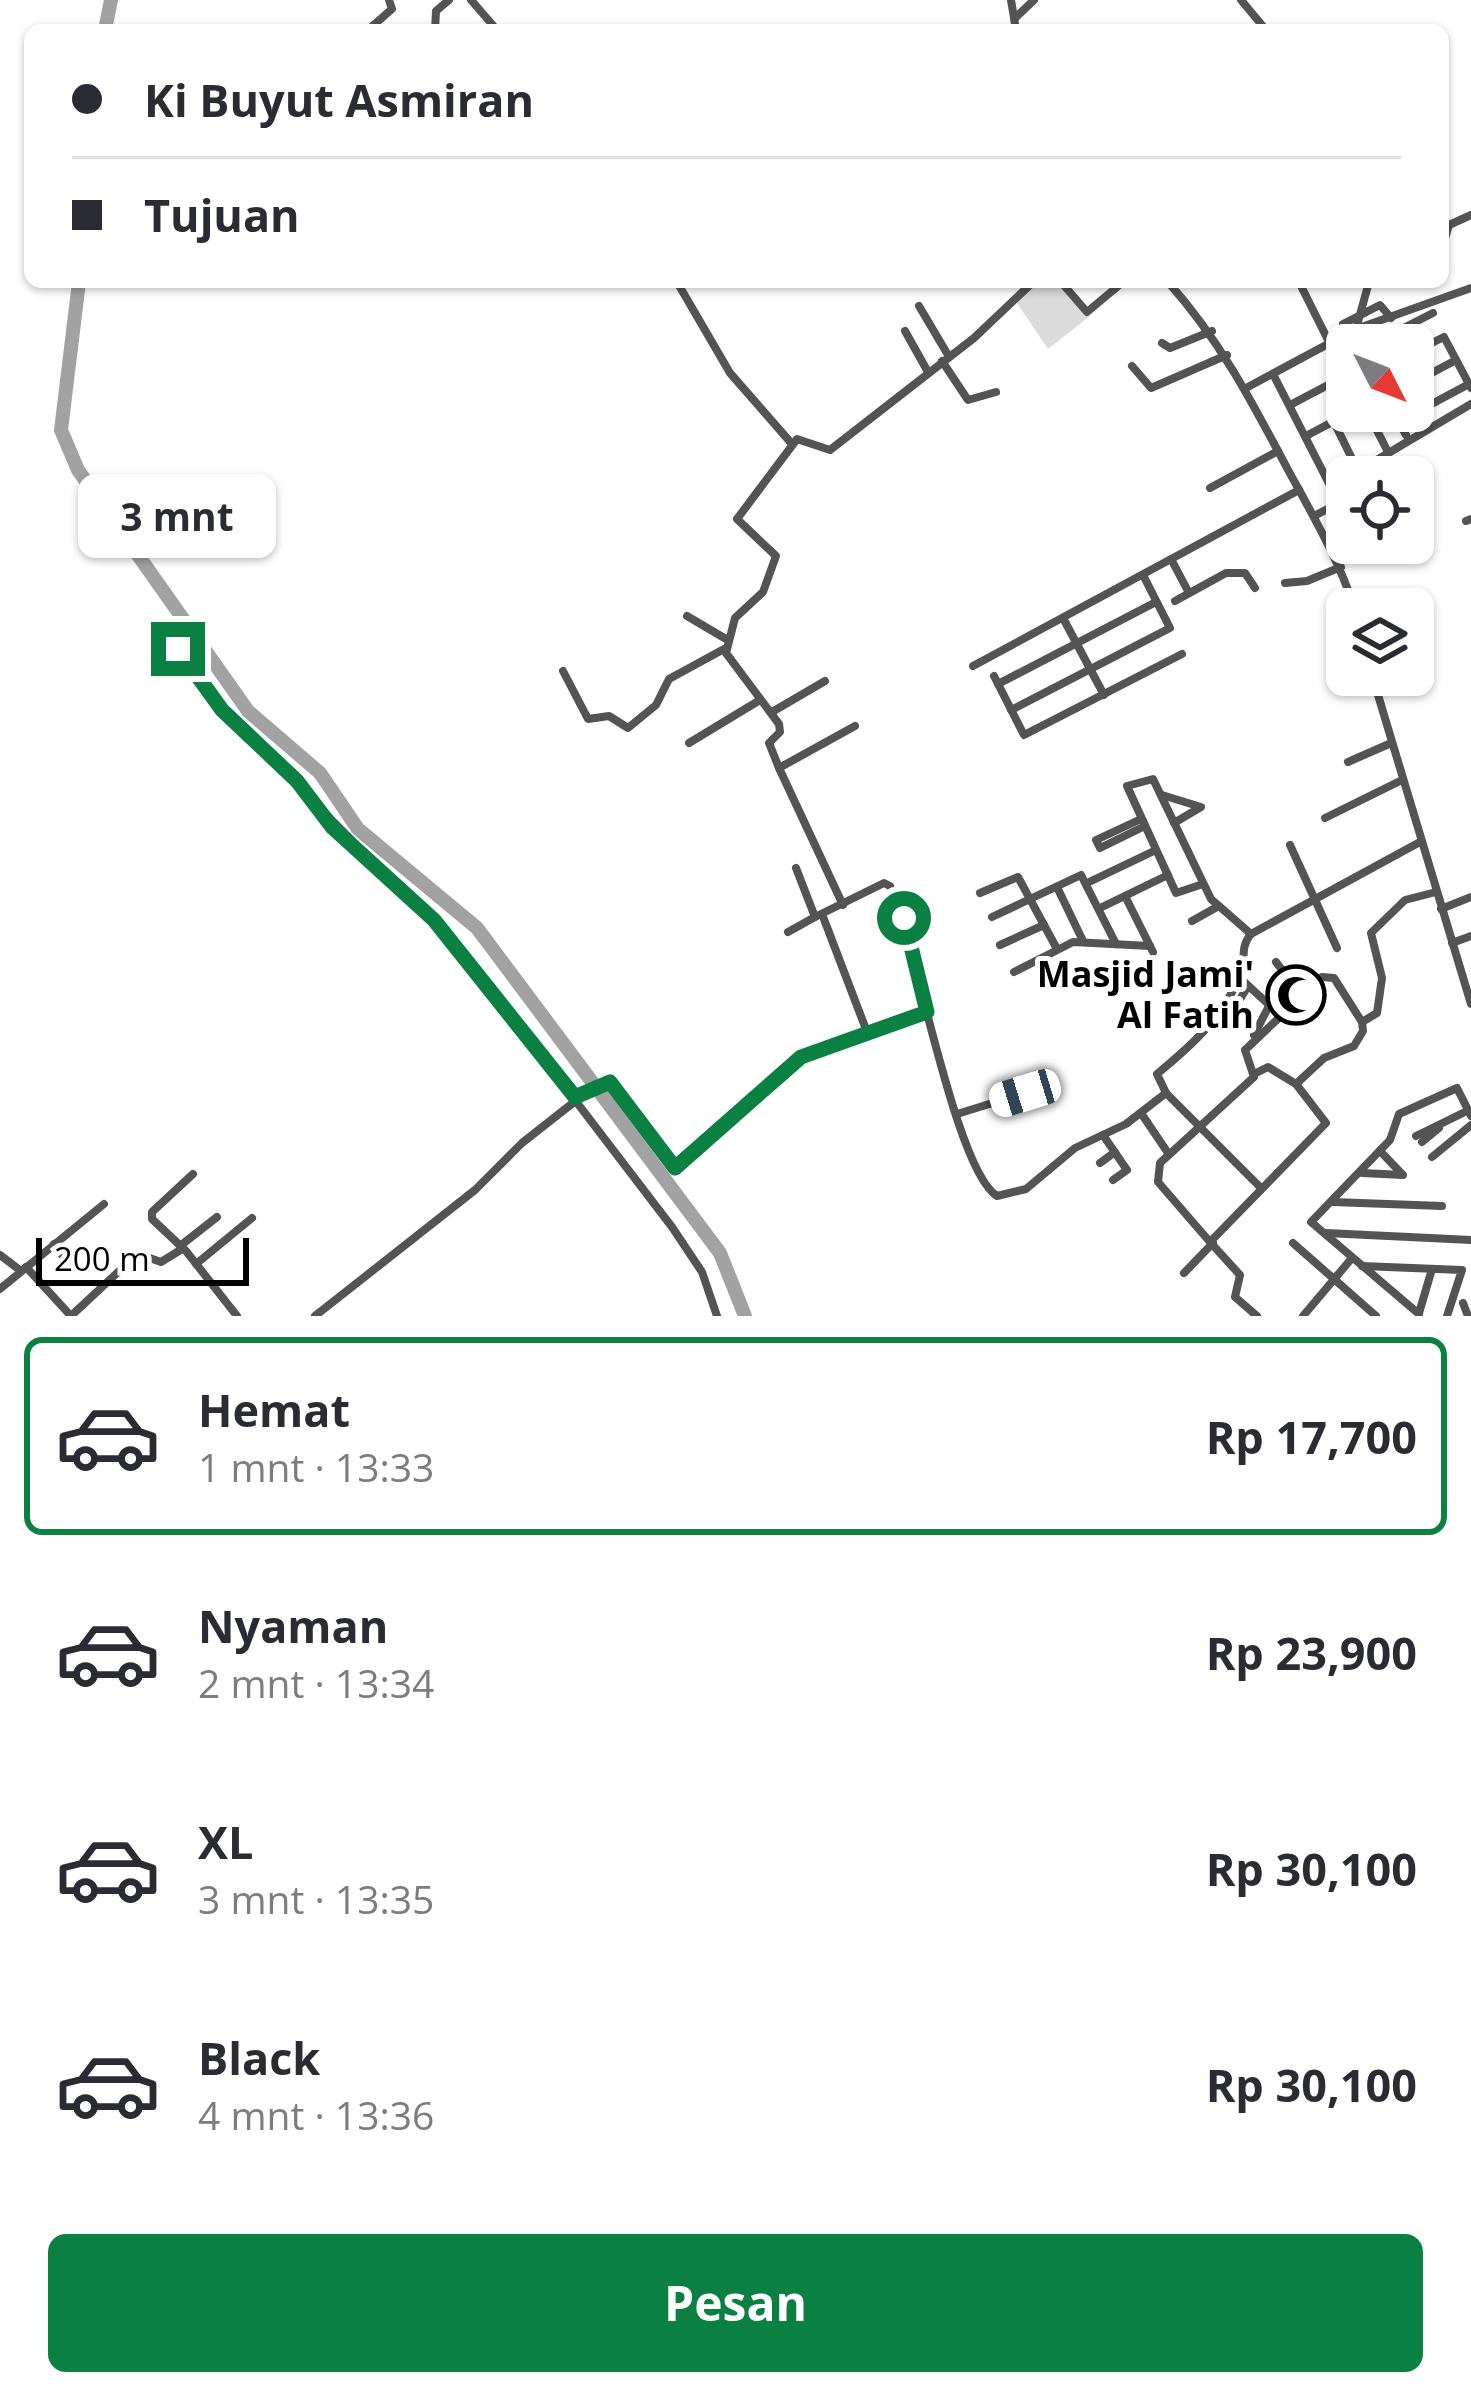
<!DOCTYPE html>
<html lang="id">
<head>
<meta charset="utf-8">
<style>
  :root { --surface:#fff; --page:#f7f7f7; --text:#2b2b33; --muted:#7c7c81; --line:#e1e1e2; --accent:#0b8043 }
  body { margin:0; font-family:"Open Sans",sans-serif; background:var(--page); color:var(--text); height:100vh; display:flex; flex-direction:column; font-size:45px; white-space:nowrap }
  * { box-sizing:border-box; margin:0 }
  p { font-size:39px; color:var(--muted) }
  .icon { flex:none; width:66px; height:66px; fill:none; stroke:currentColor; stroke-width:2; stroke-linecap:round; stroke-linejoin:round }
  .map { position:relative; height:1316px; overflow:hidden }
  .drawer { display:flex; flex-direction:column; background:var(--surface); flex:1 }
  .drawer>* { flex:none }
  .hud { position:absolute; left:24px; top:24px; width:1425px; height:264px; border-radius:18px; box-shadow:0 3px 9px #0004; display:grid; align-content:center; height:264px; padding:0 48px; background:var(--surface) }
  .needle { width:78px; rotate:132deg }
  .tools { position:absolute; left:1326px; top:324px; display:grid; gap:24px }
  .tools a { display:grid; place-items:center; width:108px; height:108px; border-radius:18px; background:var(--surface); box-shadow:0 3px 9px #0004; font-size:60px }
  .scale { position:absolute; left:36px; bottom:30px; width:213px; box-sizing:border-box; padding-left:12px; border:6px solid #000; border-top:0; font-size:33px; line-height:42px; white-space:nowrap; color:#000; -webkit-text-stroke:9px #fff; paint-order:stroke }
  .end { position:absolute; width:54px; height:54px; margin:-27px; border:15px solid #0b8043; background:#fff; box-shadow:0 0 0 6px #fff }
  .from { border-radius:50% }
  .bubble { position:absolute; height:84px; border-radius:18px; background:var(--surface); box-shadow:0 3px 9px #0004; font-size:39px; font-weight:700; line-height:84px; text-align:center }
  .car { position:absolute; width:36px; height:72px; margin:-36px -18px; border-radius:15px; box-shadow:0 0 9px 3px #0007; background:linear-gradient(#fff 24%,#345 0 40%,#fff 0 76%,#345 0 86%,#fff 0) }
  .hud b { display:flex; align-items:center; gap:42px; height:114px; font-size:45px }
  .hud b+b { border-top:3px solid var(--line) }
  .hud i { width:30px; height:30px; background:var(--text) }
  ul { padding:21px 0 0; list-style:none }
  li { display:flex; align-items:center; gap:36px; height:198px; margin:0 24px 18px; padding:0 24px; border:6px solid transparent; border-radius:18px }
  li div { flex:1 }
  li b { display:block; font-size:45px }
  li em { font-style:normal; font-weight:700 }
  li.selected { border-color:var(--accent) }
  li>.icon { width:108px; height:108px; stroke-width:1.5 }
  .cta { display:flex; gap:24px; margin-top:auto; padding:24px 48px }
  .cta a { flex:1; height:138px; border-radius:18px; background:var(--accent); color:#fff; font-size:48px; font-weight:700; line-height:138px; text-align:center }
  .map>svg:first-child { display:block }
</style>
</head>
<body>
<div class="map">
<svg width="1471" height="1316" viewBox="0 0 1471 1316">
  <rect width="100%" height="100%" fill="#fff"/>
  <path fill="#dbdbdb" d="M1038 282H1064L1090 316 1048 349 1015 300Z"/>
  <g fill="none" stroke-linecap="round" stroke-linejoin="round">
    <g stroke="#a2a2a2" stroke-width="14">
      <path d="M105 30 111 0"/>
      <path d="M79 282 61 430 78 470 248 711 320 773 358 829 477 928 720 1253 745 1316"/>
    </g>
    <g stroke="#545454" stroke-width="8">
      <path d="M471 0 497 30"/>
      <path d="M1011 0 1016 30"/>
      <path d="M1241 0 1266 30"/>
      <path d="M1015 18 1034 0"/>
      <path d="M368 30 392 9 389 0"/>
      <path d="M435 30 436 11 449 0"/>
      <path d="M1443 245 1449 225 1471 215"/>
      <path d="M677 282 730 373 792 444"/>
      <path d="M1061 282 1087 312 1123 282"/>
      <path d="M1168 282C1219 339 1251 400 1287 468 1312 514 1338 558 1355 609"/>
      <path d="M1299 282 1330 344"/>
      <path d="M919 306 948 355"/>
      <path d="M1343 324 1380 305 1391 318"/>
      <path d="M905 331 928 372"/>
      <path d="M1162 343 1170 348 1212 331"/>
      <path d="M1362 345 1356 329 1369 282"/>
      <path d="M1370 345 1433 313"/>
      <path d="M1413 352 1444 337 1471 388"/>
      <path d="M942 361 968 400 996 392"/>
      <path d="M1132 366 1151 388 1227 355"/>
      <path d="M1274 376 1340 505"/>
      <path d="M1413 383 1456 360"/>
      <path d="M1246 388 1356 329 1471 288"/>
      <path d="M1290 405 1347 375"/>
      <path d="M1367 411 1388 452"/>
      <path d="M1392 411 1406 435"/>
      <path d="M1334 422 1358 471"/>
      <path d="M1398 422 1469 384"/>
      <path d="M1306 436 1353 411"/>
      <path d="M1367 465 1373 477"/>
      <path d="M1348 477 1471 404"/>
      <path d="M1210 488 1278 451"/>
      <path d="M1314 516 1347 499"/>
      <path d="M1466 521 1471 519"/>
      <path d="M1171 559 1189 593"/>
      <path d="M1285 583 1307 581 1341 567"/>
      <path d="M1175 601 1226 573H1245L1255 588"/>
      <path d="M687 616 726 639"/>
      <path d="M1063 618 1104 695"/>
      <path d="M172 636 222 709 461 951 672 1227 702 1272 717 1316"/>
      <path d="M973 666 1299 490"/>
      <path d="M563 671 588 719 609 716 628 728 656 705 669 679 724 649"/>
      <path d="M1372 675 1471 1004"/>
      <path d="M994 676 1024 735 1182 654"/>
      <path d="M998 684 1156 602"/>
      <path d="M1011 710 1170 628 1143 575"/>
      <path d="M772 712 825 681"/>
      <path d="M855 726 779 768 769 743 780 732 779 724 726 653 735 618 763 592 776 556 737 519 797 439 830 450 974 338 1033 282"/>
      <path d="M689 743 760 700"/>
      <path d="M1348 762 1389 744"/>
      <path d="M779 768 843 905"/>
      <path d="M1162 795 1201 807 1174 823"/>
      <path d="M1325 818 1400 781"/>
      <path d="M1141 819 1096 840 1100 848 1145 826"/>
      <path d="M1290 845 1337 948"/>
      <path d="M796 868 815 917 884 883 890 886C916 944 955 1170 997 1196L1026 1189 1075 1148 1126 1124 1166 1093 1157 1074C1192 1045 1218 1022 1239 979 1248 963 1238 949 1251 934L1420 842"/>
      <path d="M1087 883 1156 850"/>
      <path d="M1203 884 1176 893 1127 786 1153 779 1211 899 1251 934"/>
      <path d="M1057 887 1083 941"/>
      <path d="M980 893 1018 877 1057 949"/>
      <path d="M1125 896 1153 952"/>
      <path d="M1100 908 1168 875"/>
      <path d="M1441 909 1471 897"/>
      <path d="M822 914 867 1032"/>
      <path d="M992 917 1081 875 1116 944"/>
      <path d="M1192 921 1217 907"/>
      <path d="M788 932 815 917"/>
      <path d="M1452 943 1471 936"/>
      <path d="M1000 945 1044 925"/>
      <path d="M1276 962 1302 996"/>
      <path d="M1014 972 1073 942 1150 946"/>
      <path d="M1240 978 1280 1015"/>
      <path d="M1225 1024 1248 986"/>
      <path d="M1254 1035 1270 1004"/>
      <path d="M1254 1074 1268 1067 1296 1084 1326 1123 1210 1242 1240 1275 1235 1297 1257 1316"/>
      <path d="M1296 1084 1324 1058 1354 1046 1363 1031 1362 1022"/>
      <path d="M1166 1093 1261 1188"/>
      <path d="M1141 1113 1168 1153"/>
      <path d="M957 1114 1025 1093"/>
      <path d="M1103 1135 1127 1170 1113 1180"/>
      <path d="M1416 1136 1467 1111"/>
      <path d="M1422 1142 1439 1128"/>
      <path d="M1380 1151 1402 1174"/>
      <path d="M1432 1157 1471 1125"/>
      <path d="M1100 1163 1115 1152"/>
      <path d="M1362 1173 1403 1175"/>
      <path d="M193 1174 152 1212V1219L186 1251 237 1316"/>
      <path d="M1333 1202 1442 1206"/>
      <path d="M1326 1233 1471 1240"/>
      <path d="M1210 1242 1158 1182 1160 1163 1254 1077 1245 1050 1322 977 1334 978 1362 1022 1377 1013 1382 978 1371 933 1405 900 1436 892"/>
      <path d="M1293 1243 1376 1316"/>
      <path d="M54 1244 69 1265"/>
      <path d="M180 1246 217 1217"/>
      <path d="M0 1255 21 1271"/>
      <path d="M196 1264 252 1218"/>
      <path d="M1362 1266 1462 1270 1447 1316"/>
      <path d="M26 1267 71 1316 132 1259 141 1255 161 1262 182 1249"/>
      <path d="M1184 1273 1213 1243"/>
      <path d="M0 1289 104 1204"/>
      <path d="M1463 1303 1468 1316"/>
      <path d="M1419 1313 1432 1269"/>
      <path d="M1419 1314 1311 1222 1390 1140 1399 1114 1457 1088 1471 1116"/>
      <path d="M315 1316 475 1190 522 1143 597 1084H613L677 1168 790 1064 927 1012"/>
      <path d="M1303 1316 1352 1258"/>
    </g>
  </g>
  <g fill="none" stroke-linecap="round" stroke-linejoin="round">
    <path stroke="#0b8043" stroke-width="15" d="M178 649 222 710 297 781 332 827 434 920 575 1097 610 1082 675 1168 801 1057 927 1012 904 918"/>
  </g>
  <defs>
    <symbol id="mosque-ring" viewBox="-11 -11 22 22"><circle r="9.5" fill="#fff" stroke="#000" stroke-width="1.5"/><path d="M3.5-4.9A6 6 0 1 0 3.5 4.9A5 5 0 1 1 3.5-4.9Z" fill="#000"/></symbol>
  </defs>
  <g fill-rule="evenodd">
    <use href="#mosque-ring" x="1263" y="962" width="66" height="66"/>
  </g>
  <g text-anchor="middle" stroke-width="10" stroke-linejoin="round" paint-order="stroke">
    <g font-size="36" font-weight="bold" fill="#000" stroke="#fff" text-anchor="end">
      <text x="1254" y="987">Masjid Jami'<tspan x="1254" dy="41">Al Fatih</tspan></text>
    </g>
  </g>
</svg>
<div class="tools">
<a><svg class="needle" viewBox="-14 -14 28 28"><path d="M0-13l5 13h-10z" fill="#e53935"/><path d="M0 13l5-13h-10z" fill="#7c7c81"/></svg></a>
<a><svg class="icon" aria-label="locate" viewBox="0 0 24 24"><circle cx="12" cy="12" r="6"/><path d="M12 2v4M12 18v4M2 12h4M18 12h4"/></svg></a>
<a><svg class="icon" aria-label="layers" viewBox="0 0 24 24"><path d="M12 4l9 5-9 5-9-5zM3 14l9 5 9-5"/></svg></a>
</div>
<div class="scale">200 m</div>
<i class="end from" style="left:904px;top:918px"></i>
<i class="end" style="left:178px;top:649px"></i>
<div class="bubble" style="left:78px;top:474px;width:198px">3 mnt</div>
<i class="car" style="left:1025px;top:1093px;rotate:253deg"></i>
<div class="hud">
<b><i class="from"></i>Ki Buyut Asmiran</b>
<b><i></i>Tujuan</b>
</div>
</div>
<section class="drawer">
<ul>
<li class="selected"><svg class="icon" aria-label="car" viewBox="0 0 24 24"><path d="M5 17H2v-5l4-1 3-4h7l3 4 3 1v5h-3M9 17h6M6 11h13"/><circle cx="7" cy="17" r="2"/><circle cx="17" cy="17" r="2"/></svg><div><b>Hemat</b><p>1 mnt · 13:33</p></div><em>Rp 17,700</em></li>
<li><svg class="icon" aria-label="car" viewBox="0 0 24 24"><path d="M5 17H2v-5l4-1 3-4h7l3 4 3 1v5h-3M9 17h6M6 11h13"/><circle cx="7" cy="17" r="2"/><circle cx="17" cy="17" r="2"/></svg><div><b>Nyaman</b><p>2 mnt · 13:34</p></div><em>Rp 23,900</em></li>
<li><svg class="icon" aria-label="car" viewBox="0 0 24 24"><path d="M5 17H2v-5l4-1 3-4h7l3 4 3 1v5h-3M9 17h6M6 11h13"/><circle cx="7" cy="17" r="2"/><circle cx="17" cy="17" r="2"/></svg><div><b>XL</b><p>3 mnt · 13:35</p></div><em>Rp 30,100</em></li>
<li><svg class="icon" aria-label="car" viewBox="0 0 24 24"><path d="M5 17H2v-5l4-1 3-4h7l3 4 3 1v5h-3M9 17h6M6 11h13"/><circle cx="7" cy="17" r="2"/><circle cx="17" cy="17" r="2"/></svg><div><b>Black</b><p>4 mnt · 13:36</p></div><em>Rp 30,100</em></li>
</ul>
<div class="cta"><a>Pesan</a></div>
</section>
</body>
</html>
